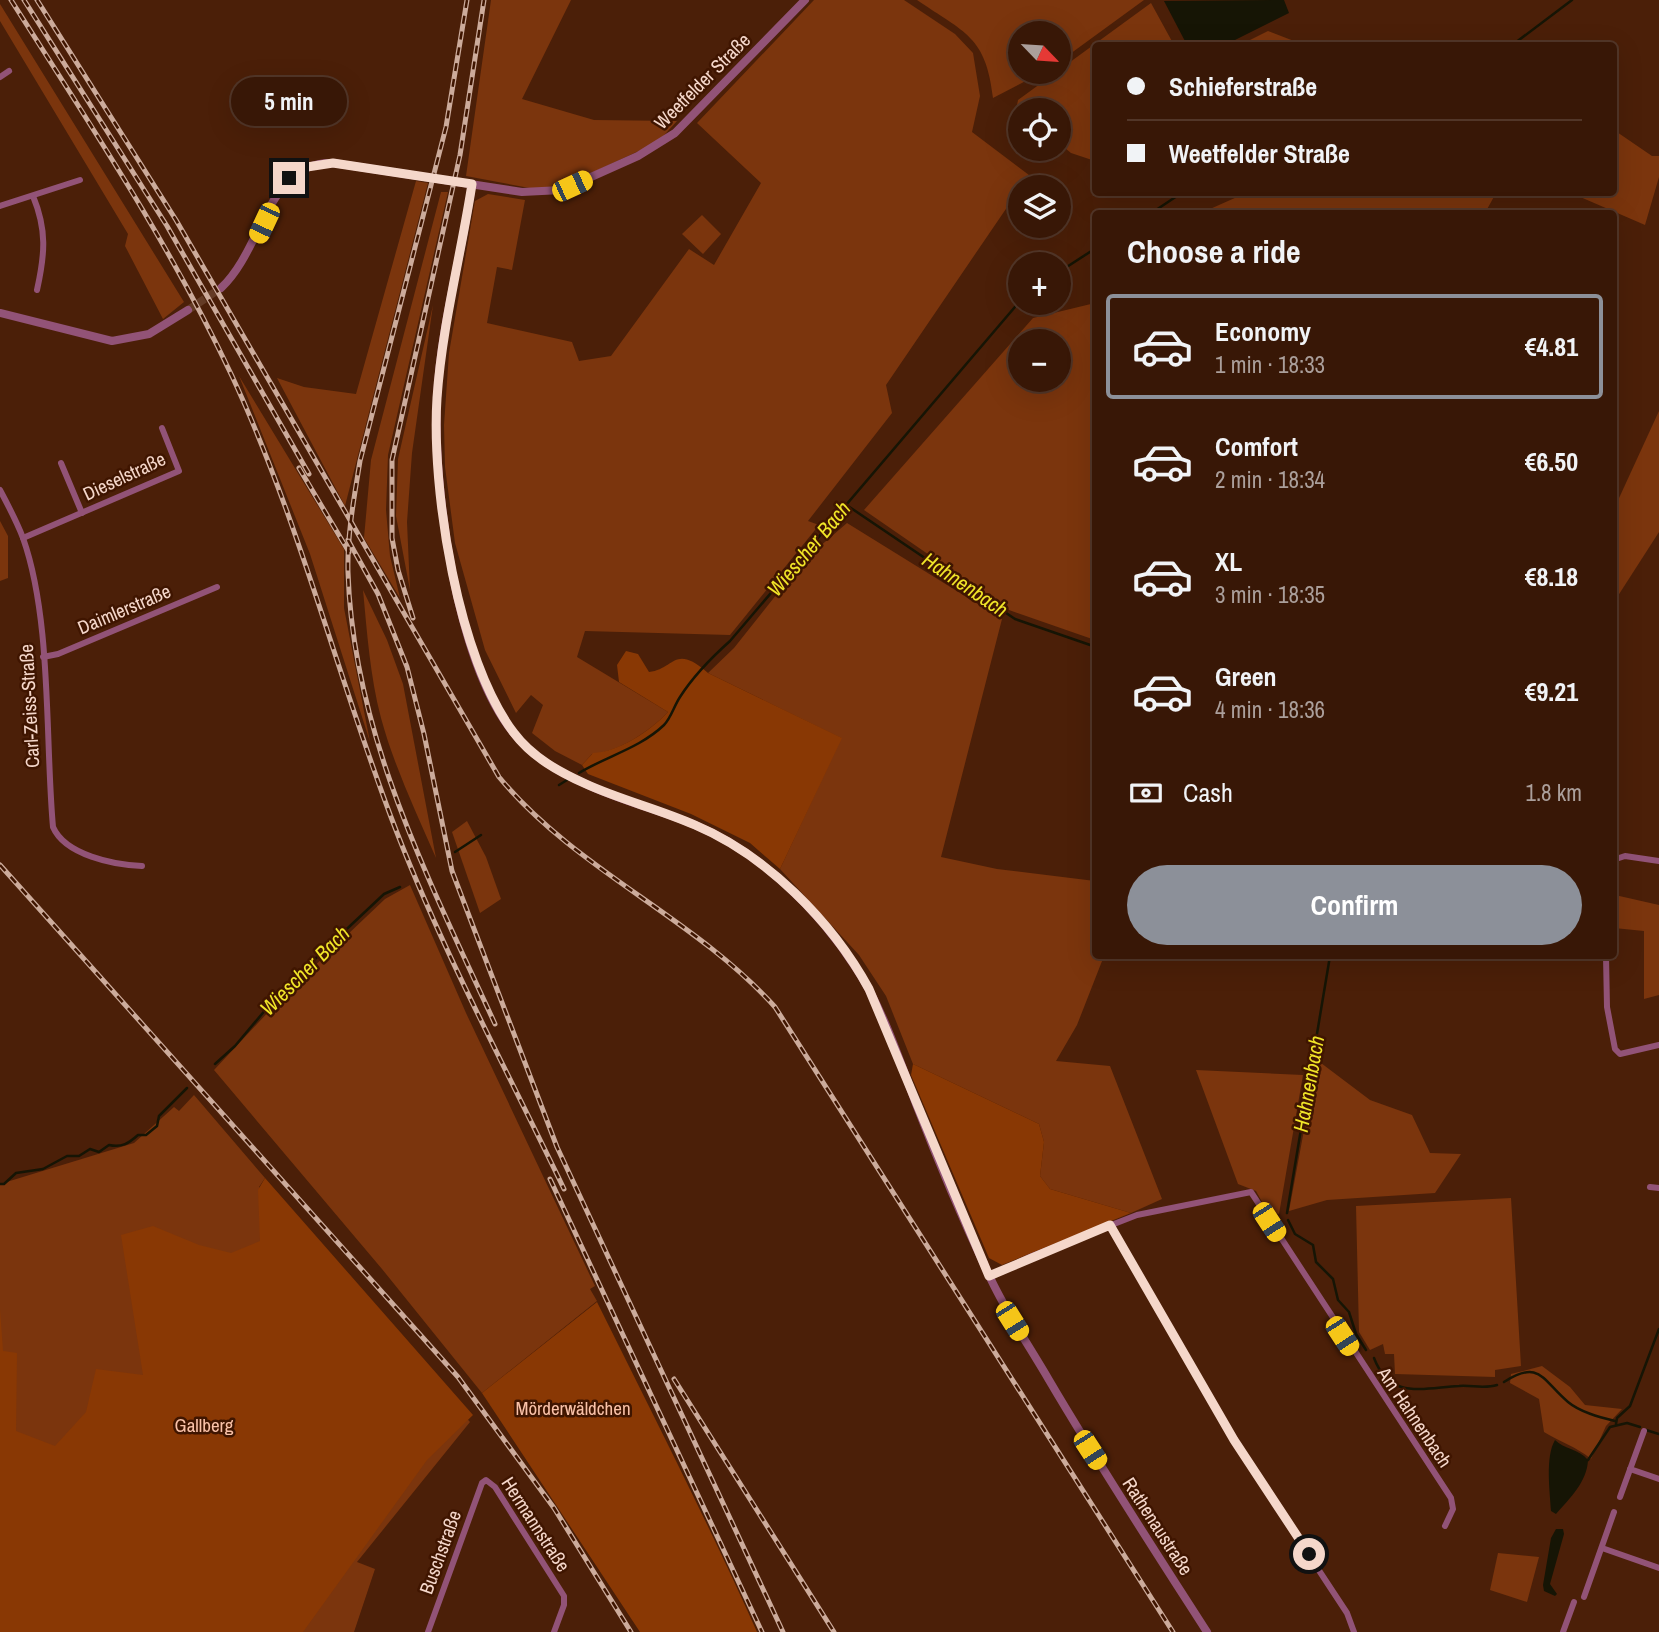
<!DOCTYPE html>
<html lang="en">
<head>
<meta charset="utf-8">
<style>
  :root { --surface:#381706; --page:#432414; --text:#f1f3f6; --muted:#ab9f9b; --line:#523628; --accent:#8c9099 }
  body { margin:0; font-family:"Archivo Narrow",sans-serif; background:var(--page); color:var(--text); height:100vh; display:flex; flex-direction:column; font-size:26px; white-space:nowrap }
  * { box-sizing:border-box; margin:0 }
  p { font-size:23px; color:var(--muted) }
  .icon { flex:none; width:38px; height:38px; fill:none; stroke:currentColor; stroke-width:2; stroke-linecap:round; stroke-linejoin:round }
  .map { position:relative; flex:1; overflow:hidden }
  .sheet { position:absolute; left:1092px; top:210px; width:525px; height:749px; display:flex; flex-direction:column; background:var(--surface); border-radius:7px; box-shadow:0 7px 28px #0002,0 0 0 2px var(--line) }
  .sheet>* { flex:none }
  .top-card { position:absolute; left:1092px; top:42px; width:525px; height:154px; border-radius:7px; box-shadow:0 7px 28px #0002,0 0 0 2px var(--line); display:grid; align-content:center; height:154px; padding:0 35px; background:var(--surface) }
  .needle { width:46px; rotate:115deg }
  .buttons { position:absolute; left:1008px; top:21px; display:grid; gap:14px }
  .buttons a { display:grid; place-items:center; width:63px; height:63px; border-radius:50%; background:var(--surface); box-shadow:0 7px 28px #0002,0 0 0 2px var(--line); font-size:35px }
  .end { position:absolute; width:32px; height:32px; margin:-16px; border:9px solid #f5d7ca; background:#111; box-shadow:0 0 0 4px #111 }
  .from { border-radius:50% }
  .bubble { position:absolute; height:49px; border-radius:24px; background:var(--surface); box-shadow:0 7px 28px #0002,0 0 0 2px var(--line); font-size:23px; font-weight:700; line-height:49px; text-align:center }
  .car { position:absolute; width:21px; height:42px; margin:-21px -10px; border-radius:9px; box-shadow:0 0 5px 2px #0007; background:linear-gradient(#f5c518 24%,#345 0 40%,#f5c518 0 76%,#345 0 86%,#f5c518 0) }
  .top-card b { display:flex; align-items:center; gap:24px; height:66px; font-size:26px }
  .top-card b+b { border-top:2px solid var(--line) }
  .top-card i { width:18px; height:18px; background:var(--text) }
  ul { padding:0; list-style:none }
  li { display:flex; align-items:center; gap:21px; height:105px; margin:0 14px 10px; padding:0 21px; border:4px solid transparent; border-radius:7px }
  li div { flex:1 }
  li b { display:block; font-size:26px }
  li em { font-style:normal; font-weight:700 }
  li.on { border-color:var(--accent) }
  li>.icon { width:63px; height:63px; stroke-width:1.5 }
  h2 { padding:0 35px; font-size:32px; line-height:84px }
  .pay { display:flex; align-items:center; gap:18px; height:77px; padding:0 35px; font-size:26px }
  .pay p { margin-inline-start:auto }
  .action { display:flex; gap:14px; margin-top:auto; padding:14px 35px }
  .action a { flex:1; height:80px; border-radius:42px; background:var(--accent); color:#fff; font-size:28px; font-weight:700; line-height:80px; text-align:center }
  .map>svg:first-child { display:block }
</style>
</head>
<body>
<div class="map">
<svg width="1659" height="1632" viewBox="0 0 1659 1632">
  <rect width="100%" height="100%" fill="#4b1f08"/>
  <g fill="#7b350d" fill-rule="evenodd">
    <path d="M491 0H571L522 99 594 120 677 121 658 142 572 182 540 190 466 176Z"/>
    <path d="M814 0H904L955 34 973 53 980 96 972 132 1029 175 886 385 892 413 808 521 819 525 730 635 585 631 577 657 668 712C650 731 619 752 592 754L582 765 555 751 532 733 543 705 531 695 516 713 485 650 455 543 445 467 444 425 449 353 475 201 488 194 525 200 512 270 497 267 487 323 572 342 579 361 611 356 689 249 714 265 761 183 697 123Z"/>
    <path d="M917 0H1144L1059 62V33H1020V72H1043L993 98C986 36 965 33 917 0Z"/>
    <path d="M1151 3 1174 45 1096 46 1095 161 1071 153 1059 143V110H1020V113L1016 110 1018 100Z"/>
    <path d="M0 4 184 302 163 319 125 246 128 234 0 21Z"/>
    <path d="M1268 31 1294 41 1296 45H1240Z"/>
    <path d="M1614 130 1652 156H1659V177L1645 225 1571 193 1614 192Z"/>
    <path d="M416 181 428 183 345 506 277 378 304 387 356 394Z"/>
    <path d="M441 192H448L388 455 386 510 390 556 400 598 364 538 371 460Z"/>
    <path d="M1246 193V192L1496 193 1485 213H1201Z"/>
    <path d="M702 215 721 234 703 254 682 234Z"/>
    <path d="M1095 303H1096L1095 640 1009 610 864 510 1033 318ZM1020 341H1059V380H1020Z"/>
    <path d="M433 305 412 453 407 522 410 590 396 516 398 459Z"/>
    <path d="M239 376 344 549V608L370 742 310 554Z"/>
    <path d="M1659 411V532L1614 602V509Z"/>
    <path d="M0 521 8 536V578L0 581Z"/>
    <path d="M847 523 1002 619 941 857 997 869 1095 881 1096 956H1104L1077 1025 1056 1061 1110 1066 1162 1199 1131 1213 1050 1189 1040 1176 1044 1142 1039 1124 913 1064 886 996 859 955 780 869 841 738 708 673 734 648 804 560Z"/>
    <path d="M363 590 387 640 403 684 436 858C416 812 394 766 381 718 370 676 367 632 363 590Z"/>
    <path d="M467 821 486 857 501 899 480 913 452 832Z"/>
    <path d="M410 885 466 1013 595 1286 590 1289 597 1301 482 1393 382 1269 214 1070 287 992 385 899Z"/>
    <path d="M1615 895 1659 905V995L1644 999V931L1614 928Z"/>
    <path d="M1317 1060 1370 1100 1412 1115 1430 1153 1461 1154 1435 1193 1327 1200 1289 1211Z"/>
    <path d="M1196 1070 1303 1075 1279 1214 1267 1211 1256 1191 1238 1184Z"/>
    <path d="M194 1095 265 1178 259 1187 470 1422 357 1562 375 1569 354 1632H0V1184L134 1143 174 1107 179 1111Z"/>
    <path d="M1511 1198 1521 1366 1495 1370V1377L1395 1374 1394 1354H1385L1383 1344 1370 1350 1359 1332 1356 1206Z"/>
    <path d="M1542 1366 1570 1387 1585 1405 1622 1409 1606 1426 1591 1459C1577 1447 1560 1442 1544 1432L1539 1399 1510 1383 1511 1374Z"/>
    <path d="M1498 1553 1539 1557 1527 1602 1490 1590Z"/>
  </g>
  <g fill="#893804">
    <path d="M626 651 638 654 649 672C675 669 674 643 708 673L842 738 780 869 750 843 691 814 588 774 582 765 593 753C619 752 650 731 668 712L619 682 617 665Z"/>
    <path d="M913 1064 1039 1124 1044 1142 1040 1176 1050 1189 1131 1213 1002 1265 989 1258 911 1075Z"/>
    <path d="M265 1178 473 1415 427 1460 303 1632H0V1309L3 1351 17 1353 16 1431 55 1446 86 1412 96 1369 143 1375 121 1235 153 1226 199 1245 231 1253 260 1241 258 1190Z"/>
    <path d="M597 1302C651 1411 707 1520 757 1632H640L482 1393Z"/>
  </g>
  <g fill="#161505">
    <path d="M1284 0 1289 13 1225 45H1187L1164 1Z"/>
    <path d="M1555 1440C1564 1449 1579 1449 1588 1460 1587 1482 1570 1498 1556 1514L1551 1511C1550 1491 1545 1457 1555 1440Z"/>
    <path d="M1556 1529H1563L1564 1534 1550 1584 1557 1594 1555 1596 1544 1591 1543 1585 1551 1538Z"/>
  </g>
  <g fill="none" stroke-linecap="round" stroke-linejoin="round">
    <g stroke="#161505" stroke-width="2.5">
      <path d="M1511 46 1572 0"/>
      <path d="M1150 214 1183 192"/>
      <path d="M1059 272 1096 248"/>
      <path d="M845 504 1015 619 1096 647"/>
      <path d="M579 773C607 756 640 748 664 725 671 718 674 706 680 697 694 675 711 658 730 641L1020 301"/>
      <path d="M559 785 567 780"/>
      <path d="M455 852 481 835"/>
      <path d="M215 1064 235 1046 283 989 384 894 400 887"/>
      <path d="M0 1184H4L16 1173 43 1169 67 1156H79L90 1149 99 1152 109 1145C122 1148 129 1143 138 1135H146L157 1126 159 1116 187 1088"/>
      <path d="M1287 1213 1330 956"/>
      <path d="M1288 1220 1295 1234 1313 1245 1316 1262 1333 1279 1338 1300 1349 1312 1356 1334 1366 1350"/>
      <path d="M1374 1358C1390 1400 1422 1388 1459 1386 1472 1385 1484 1389 1497 1385"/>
      <path d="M1504 1382C1540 1359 1542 1380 1568 1402 1580 1412 1599 1417 1615 1421"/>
      <path d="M1616 1424 1617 1418 1630 1406 1659 1329"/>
      <path d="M1646 1430 1659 1434"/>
      <path d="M1588 1460 1610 1427 1627 1423 1640 1427"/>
    </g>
    <path stroke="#643b25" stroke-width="8" stroke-dasharray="8 4" stroke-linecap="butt" d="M188 310 221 288"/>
    <g stroke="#925377" stroke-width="6">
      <path d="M0 77 9 71"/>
      <path d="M33 196C47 230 45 254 37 290"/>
      <path d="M0 206 80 180"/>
      <path d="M61 463 82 513"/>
      <path d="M0 490C8 505 17 522 23 538 52 620 45 739 53 827 65 855 114 865 142 866"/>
      <path d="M23 538 179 471 162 428"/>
      <path d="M43 657 58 654 217 587"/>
      <path d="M1614 864 1616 859 1625 856 1659 861"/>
      <path d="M1606 956 1607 1007 1615 1049 1620 1054 1659 1045"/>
      <path d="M1650 1187 1659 1188"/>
      <path d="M1110 1225 1245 1458 1347 1613 1354 1632"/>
      <path d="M989 1276 1032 1256 1137 1215 1251 1192 1451 1498 1453 1509 1445 1526"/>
      <path d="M1630 1469 1659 1479"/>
      <path d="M1620 1497 1644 1431"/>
      <path d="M1602 1548 1659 1568"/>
      <path d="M1584 1597 1614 1512"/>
      <path d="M428 1632 482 1483 486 1480 495 1487 564 1596V1605L554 1632"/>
      <path d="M1563 1632 1574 1602"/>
    </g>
    <g stroke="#925377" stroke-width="8">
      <path d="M472 184C462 256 440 327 437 400 433 489 457 668 516 736 535 759 561 773 588 785 622 801 660 810 695 825 760 852 818 909 856 968 883 1009 899 1058 916 1104 938 1161 962 1218 988 1273 1005 1311 1028 1344 1049 1380 1099 1465 1153 1548 1207 1632"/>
      <path d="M221 288C264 248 267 161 333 163L522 192 562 190 638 156 675 133 805 0"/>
      <path d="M0 313 112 341 149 334 188 310"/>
    </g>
    <defs>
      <g id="rail">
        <path d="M11 0C89 123 170 244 232 376 298 518 336 671 391 817 439 945 505 1066 564 1189"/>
        <path d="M24 0 167 226 309 474"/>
        <path d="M37 0 176 220 499 777C577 871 694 917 775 1007L1173 1632"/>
        <path d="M467 0 446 127 360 461C354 498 347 535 348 572 353 734 429 880 495 1024"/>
        <path d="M299 468 349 552"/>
        <path d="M348 540 378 594 407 667 424 734 452 871 557 1147 783 1632"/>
        <path d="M413 618 398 570 392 538V460L460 155 484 0"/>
        <path d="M0 865 458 1377 554 1508 631 1632"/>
        <path d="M550 1179 762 1632"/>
        <path d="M674 1379 834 1632"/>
      </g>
    </defs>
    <use href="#rail" stroke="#ccab9b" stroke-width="5"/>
    <use href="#rail" stroke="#3f1500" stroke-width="2.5" stroke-dasharray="8" stroke-linecap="butt"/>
  </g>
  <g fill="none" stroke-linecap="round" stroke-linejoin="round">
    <path stroke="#f5d7ca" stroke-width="9" d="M289 178 307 167 333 163 472 184C461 255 442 326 437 398 431 489 458 660 514 733 532 757 559 772 586 784 621 800 659 809 695 825 766 855 832 921 869 989L989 1276 1110 1225 1234 1440 1309 1554"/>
  </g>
  <g text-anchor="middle" stroke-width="5" stroke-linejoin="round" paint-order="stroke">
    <g font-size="19" fill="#f5d7ca" stroke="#3f1500">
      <text transform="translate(702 81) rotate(-45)" y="7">Weetfelder Straße</text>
      <text transform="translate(124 476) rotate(-25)" y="7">Dieselstraße</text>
      <text transform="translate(124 609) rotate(-23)" y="7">Daimlerstraße</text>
      <text transform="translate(29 706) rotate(-93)" y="7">Carl-Zeiss-Straße</text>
      <text transform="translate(1415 1417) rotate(56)" y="7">Am Hahnenbach</text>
      <text transform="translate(536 1524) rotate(57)" y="7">Hermannstraße</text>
      <text transform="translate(1158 1526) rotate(57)" y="7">Rathenaustraße</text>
      <text transform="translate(440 1552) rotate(-70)" y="7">Buschstraße</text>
    </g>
    <g font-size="19" fill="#fac2a8" stroke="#3f1500">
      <text x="573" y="1415">Mörderwäldchen</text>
      <text x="204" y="1432">Gallberg</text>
    </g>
    <g font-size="21" font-style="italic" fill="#f1e528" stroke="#3f1500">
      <text transform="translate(809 549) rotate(-50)" y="7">Wiescher Bach</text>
      <text transform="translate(965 585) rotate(34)" y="7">Hahnenbach</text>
      <text transform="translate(305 971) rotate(-45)" y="7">Wiescher Bach</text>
      <text transform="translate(1309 1084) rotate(-80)" y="7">Hahnenbach</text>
    </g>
  </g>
</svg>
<div class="buttons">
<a><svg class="needle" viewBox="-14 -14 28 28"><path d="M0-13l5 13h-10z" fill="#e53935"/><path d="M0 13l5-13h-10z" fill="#ab9f9b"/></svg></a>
<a><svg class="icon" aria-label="locate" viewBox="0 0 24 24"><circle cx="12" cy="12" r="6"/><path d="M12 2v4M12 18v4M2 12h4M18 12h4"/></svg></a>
<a><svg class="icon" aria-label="layers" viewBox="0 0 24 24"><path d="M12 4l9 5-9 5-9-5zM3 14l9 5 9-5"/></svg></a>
<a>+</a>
<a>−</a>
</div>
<i class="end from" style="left:1309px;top:1554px"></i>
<i class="end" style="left:289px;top:178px"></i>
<div class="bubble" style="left:231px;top:77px;width:116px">5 min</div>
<i class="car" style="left:572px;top:186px;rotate:65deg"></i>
<i class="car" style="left:264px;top:223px;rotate:205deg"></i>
<i class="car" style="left:1269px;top:1222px;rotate:147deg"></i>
<i class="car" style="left:1012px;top:1321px;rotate:148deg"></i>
<i class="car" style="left:1342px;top:1336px;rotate:147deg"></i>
<i class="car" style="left:1090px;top:1450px;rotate:147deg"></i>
<div class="top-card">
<b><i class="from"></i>Schieferstraße</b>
<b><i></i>Weetfelder Straße</b>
</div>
<section class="sheet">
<h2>Choose a ride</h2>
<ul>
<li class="on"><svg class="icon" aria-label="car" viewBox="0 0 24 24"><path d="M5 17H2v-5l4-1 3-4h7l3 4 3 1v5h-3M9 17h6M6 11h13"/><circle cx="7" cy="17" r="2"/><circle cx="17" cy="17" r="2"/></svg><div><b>Economy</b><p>1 min · 18:33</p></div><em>€4.81</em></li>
<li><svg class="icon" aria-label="car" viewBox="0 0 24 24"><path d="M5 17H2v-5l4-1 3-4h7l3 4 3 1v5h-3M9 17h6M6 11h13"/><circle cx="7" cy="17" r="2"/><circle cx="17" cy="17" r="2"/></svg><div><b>Comfort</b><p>2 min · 18:34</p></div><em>€6.50</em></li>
<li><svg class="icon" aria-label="car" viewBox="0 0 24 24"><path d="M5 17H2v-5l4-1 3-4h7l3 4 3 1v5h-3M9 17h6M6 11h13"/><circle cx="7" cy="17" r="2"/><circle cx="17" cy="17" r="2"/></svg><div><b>XL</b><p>3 min · 18:35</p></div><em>€8.18</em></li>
<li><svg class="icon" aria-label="car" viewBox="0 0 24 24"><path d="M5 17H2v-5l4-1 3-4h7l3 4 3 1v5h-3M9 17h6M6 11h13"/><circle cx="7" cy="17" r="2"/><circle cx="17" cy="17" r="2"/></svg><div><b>Green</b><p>4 min · 18:36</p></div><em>€9.21</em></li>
</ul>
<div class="pay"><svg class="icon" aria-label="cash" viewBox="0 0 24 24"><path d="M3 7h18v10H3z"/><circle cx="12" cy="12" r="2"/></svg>Cash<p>1.8 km</p></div>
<div class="action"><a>Confirm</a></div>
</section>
</div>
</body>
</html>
